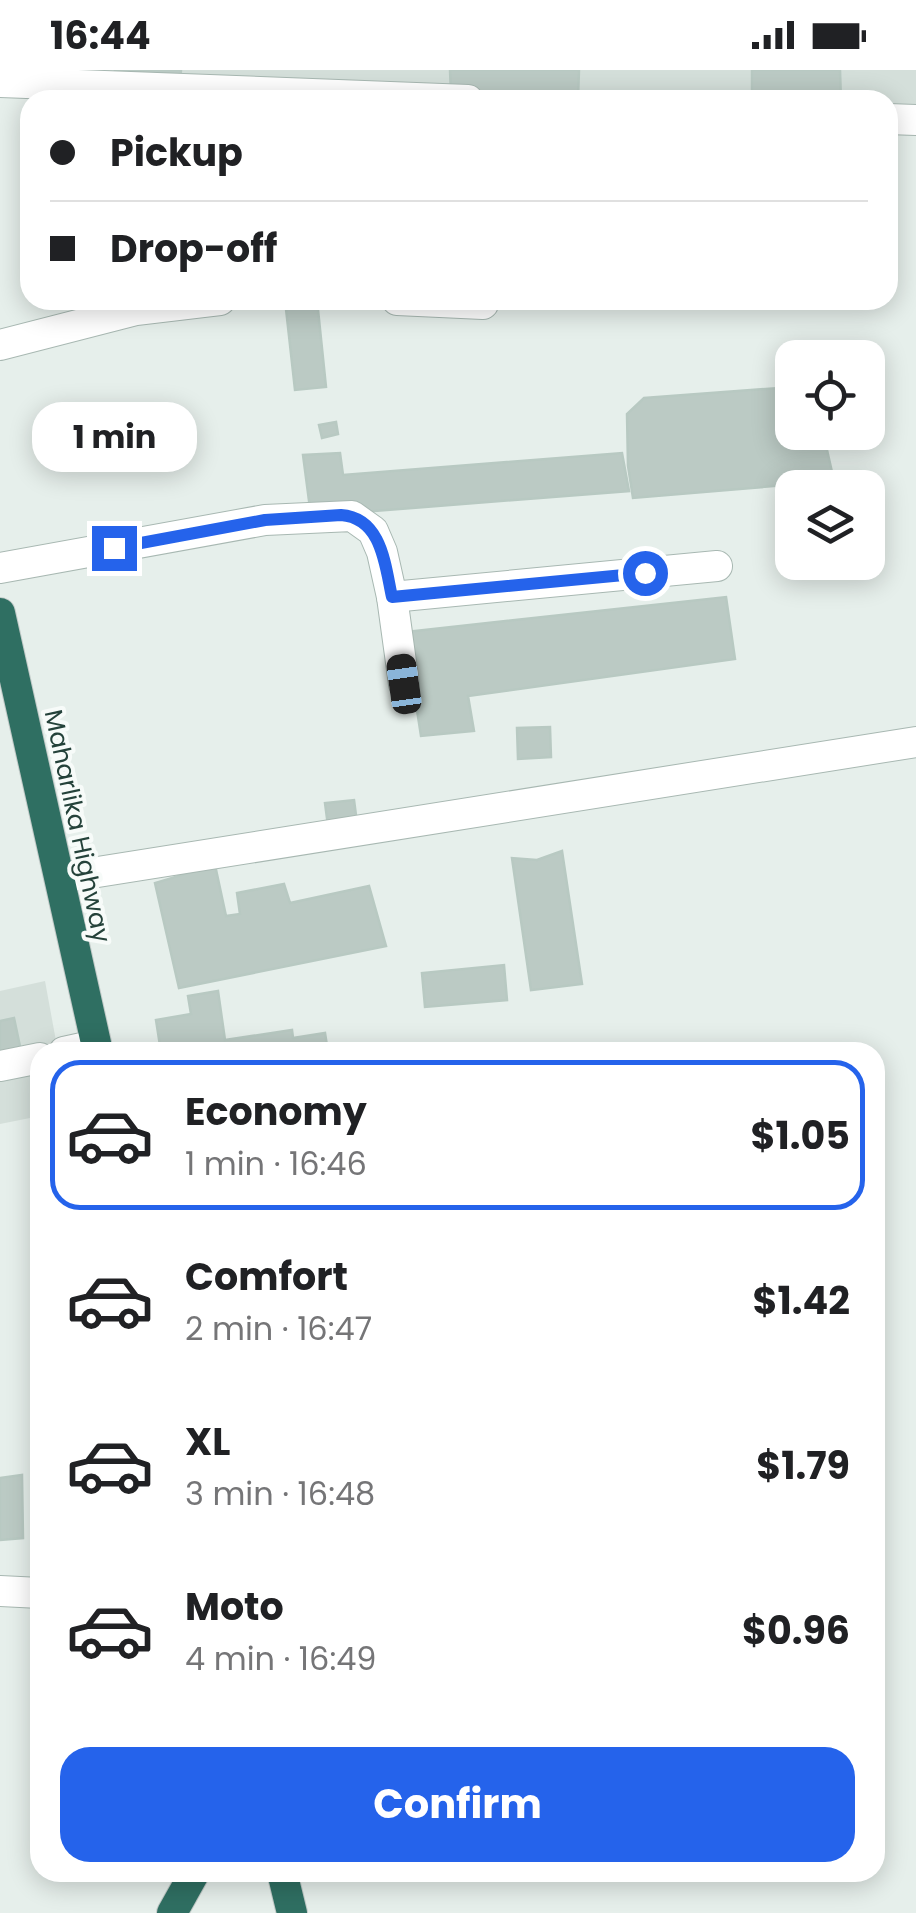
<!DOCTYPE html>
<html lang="en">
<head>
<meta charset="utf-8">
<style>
  :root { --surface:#fff; --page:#f6f6f6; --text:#202124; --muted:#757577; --line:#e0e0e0; --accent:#2563eb }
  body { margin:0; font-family:Poppins,sans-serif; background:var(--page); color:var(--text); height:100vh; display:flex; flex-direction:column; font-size:38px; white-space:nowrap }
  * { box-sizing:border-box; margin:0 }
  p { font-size:32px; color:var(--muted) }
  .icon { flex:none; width:55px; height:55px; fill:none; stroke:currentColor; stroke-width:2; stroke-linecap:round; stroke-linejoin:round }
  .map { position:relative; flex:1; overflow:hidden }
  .side { position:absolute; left:30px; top:972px; width:855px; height:840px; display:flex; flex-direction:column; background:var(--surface); border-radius:30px; box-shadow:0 5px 25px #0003 }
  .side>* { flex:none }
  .hud { position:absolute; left:20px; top:20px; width:878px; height:220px; border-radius:30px; box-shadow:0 5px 25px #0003; display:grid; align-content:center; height:220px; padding:0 30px; background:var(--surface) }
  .buttons { position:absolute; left:775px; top:270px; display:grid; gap:20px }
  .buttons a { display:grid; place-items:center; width:110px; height:110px; border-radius:20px; background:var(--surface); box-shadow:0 5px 25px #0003; font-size:50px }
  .end { position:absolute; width:45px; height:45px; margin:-22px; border:12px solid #2563eb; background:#fff; box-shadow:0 0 0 5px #fff }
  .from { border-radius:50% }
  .bubble { position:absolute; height:70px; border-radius:30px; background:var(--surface); box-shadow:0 5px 25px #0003; font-size:32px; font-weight:700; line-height:70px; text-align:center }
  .car { position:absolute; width:30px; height:60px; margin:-30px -15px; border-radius:12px; box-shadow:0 0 8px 2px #0007; background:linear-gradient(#222 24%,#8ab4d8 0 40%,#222 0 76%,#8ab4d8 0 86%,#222 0) }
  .hud b { display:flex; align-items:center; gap:35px; height:95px; font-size:38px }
  .hud b+b { border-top:2px solid var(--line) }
  .hud i { width:25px; height:25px; background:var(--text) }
  ul { padding:18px 0 0; list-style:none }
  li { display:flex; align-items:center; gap:30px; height:150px; margin:0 20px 15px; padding:0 10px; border:5px solid transparent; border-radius:30px }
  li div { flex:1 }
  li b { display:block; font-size:38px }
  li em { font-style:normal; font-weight:700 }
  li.on { border-color:var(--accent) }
  li>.icon { width:90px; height:90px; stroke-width:1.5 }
  .action { display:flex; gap:20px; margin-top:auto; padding:20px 30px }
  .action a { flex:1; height:115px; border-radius:30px; background:var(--accent); color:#fff; font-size:40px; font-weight:700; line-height:115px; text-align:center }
  .status { display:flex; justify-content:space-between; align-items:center; height:70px; padding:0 50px; background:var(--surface); direction:ltr }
  .status svg { height:28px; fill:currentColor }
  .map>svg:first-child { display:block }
</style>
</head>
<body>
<div class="status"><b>16:44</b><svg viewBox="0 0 49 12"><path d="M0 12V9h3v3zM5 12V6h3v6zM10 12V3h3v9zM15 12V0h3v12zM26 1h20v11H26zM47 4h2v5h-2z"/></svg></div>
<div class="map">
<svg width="916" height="1843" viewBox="0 0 916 1843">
  <rect width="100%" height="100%" fill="#e6efeb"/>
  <g fill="#d4dfda">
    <path d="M0 0H916V42L888 41V30H605L324 19Z"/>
    <path d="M45 911 58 982H40V1046L0 1054V921Z"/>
  </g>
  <g fill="#bbcac4" stroke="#b8c9c2" stroke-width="2.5">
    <path d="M115 0H181L180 10 114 6Z"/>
    <path d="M450 0H579L578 29 451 24Z"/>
    <path d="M752 0H840L841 30H752Z"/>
    <path d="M285 230H317L326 317 295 320Z"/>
    <path d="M792 317V362H827V380L834 411 633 428 628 396 627 344 644 328Z"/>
    <path d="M336 352 338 364 322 368 319 355Z"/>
    <path d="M340 383 343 405 622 383 629 421 311 446 303 385Z"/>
    <path d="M726 527 735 589 468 626 474 661 421 666 405 562Z"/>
    <path d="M550 657 551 687 518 689 517 658Z"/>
    <path d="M354 730 357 753 328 756 325 733Z"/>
    <path d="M562 781 582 914 531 920 512 788 537 790Z"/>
    <path d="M215 795 226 846 240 844 237 823 284 814 290 833 369 816 386 876 179 918 155 813Z"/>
    <path d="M504 895 507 930 425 937 422 903Z"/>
    <path d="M218 921 225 970 292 960 293 968 325 963 328 982H161L156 950 191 944 188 926Z"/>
    <path d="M14 948 21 981 0 985V951Z"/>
    <path d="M22 1405 23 1468 0 1470V1408Z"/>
  </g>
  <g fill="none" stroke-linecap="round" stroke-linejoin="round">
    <defs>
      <g id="minor">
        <path d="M0 12 468 30"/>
        <path d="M888 49 916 50"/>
        <path d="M397 230 483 234"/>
        <path d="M0 275 136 240 220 230"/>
        <path d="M0 498 265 450 352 446 373 461 382 482 392 527 404 614"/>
        <path d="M392 527 717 496"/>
        <path d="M60 808 916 672"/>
        <path d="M64 982 96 975"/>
        <path d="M0 996 40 988"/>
        <path d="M0 1521 40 1523"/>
      </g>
      <g id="highway">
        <path d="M0 543 98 982"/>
        <path d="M282 1802 292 1843"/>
        <path d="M172 1843 195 1802"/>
      </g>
    </defs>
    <use href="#minor" stroke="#a8b8b2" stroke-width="32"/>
    <use href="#highway" stroke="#c2cac8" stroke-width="32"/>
    <use href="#minor" stroke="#fff" stroke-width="30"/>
    <use href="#highway" stroke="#2f6f62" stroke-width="30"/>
  </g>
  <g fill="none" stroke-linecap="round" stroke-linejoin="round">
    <path stroke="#2563eb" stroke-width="12" d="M114 478 265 450 341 445C382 448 385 495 392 527L645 503"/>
  </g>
  <g text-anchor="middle" stroke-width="8" stroke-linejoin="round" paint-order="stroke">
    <g font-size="25" fill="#24423a" stroke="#f7fbf9">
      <text transform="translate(78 756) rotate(78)" y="9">Maharlika Highway</text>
    </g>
  </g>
</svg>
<div class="buttons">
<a><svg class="icon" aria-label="locate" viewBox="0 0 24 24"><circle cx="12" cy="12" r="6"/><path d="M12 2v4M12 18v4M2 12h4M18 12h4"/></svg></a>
<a><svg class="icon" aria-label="layers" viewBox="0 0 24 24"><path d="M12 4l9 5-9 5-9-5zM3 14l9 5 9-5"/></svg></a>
</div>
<i class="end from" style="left:645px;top:503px"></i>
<i class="end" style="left:114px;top:478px"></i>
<div class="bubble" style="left:32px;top:332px;width:165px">1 min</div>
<i class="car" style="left:404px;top:614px;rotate:352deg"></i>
<div class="hud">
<b><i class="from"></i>Pickup</b>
<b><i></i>Drop-off</b>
</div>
<section class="side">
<ul>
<li class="on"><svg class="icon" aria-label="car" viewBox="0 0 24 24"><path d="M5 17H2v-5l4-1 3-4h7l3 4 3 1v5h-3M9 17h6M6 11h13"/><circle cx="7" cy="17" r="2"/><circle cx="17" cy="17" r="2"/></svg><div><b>Economy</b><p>1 min · 16:46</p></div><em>$1.05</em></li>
<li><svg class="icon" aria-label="car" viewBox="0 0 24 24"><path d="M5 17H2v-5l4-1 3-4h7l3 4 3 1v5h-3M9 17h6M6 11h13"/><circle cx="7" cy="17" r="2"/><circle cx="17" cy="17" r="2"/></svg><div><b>Comfort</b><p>2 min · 16:47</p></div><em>$1.42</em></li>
<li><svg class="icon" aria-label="car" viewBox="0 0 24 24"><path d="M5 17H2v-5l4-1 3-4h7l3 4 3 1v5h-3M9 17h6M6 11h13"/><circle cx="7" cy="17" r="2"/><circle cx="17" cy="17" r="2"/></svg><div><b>XL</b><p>3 min · 16:48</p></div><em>$1.79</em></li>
<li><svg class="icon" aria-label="car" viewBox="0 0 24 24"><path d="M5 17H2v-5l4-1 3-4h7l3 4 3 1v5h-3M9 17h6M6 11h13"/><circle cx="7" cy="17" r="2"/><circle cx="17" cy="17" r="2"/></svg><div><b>Moto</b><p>4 min · 16:49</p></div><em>$0.96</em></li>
</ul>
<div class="action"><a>Confirm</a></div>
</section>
</div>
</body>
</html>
